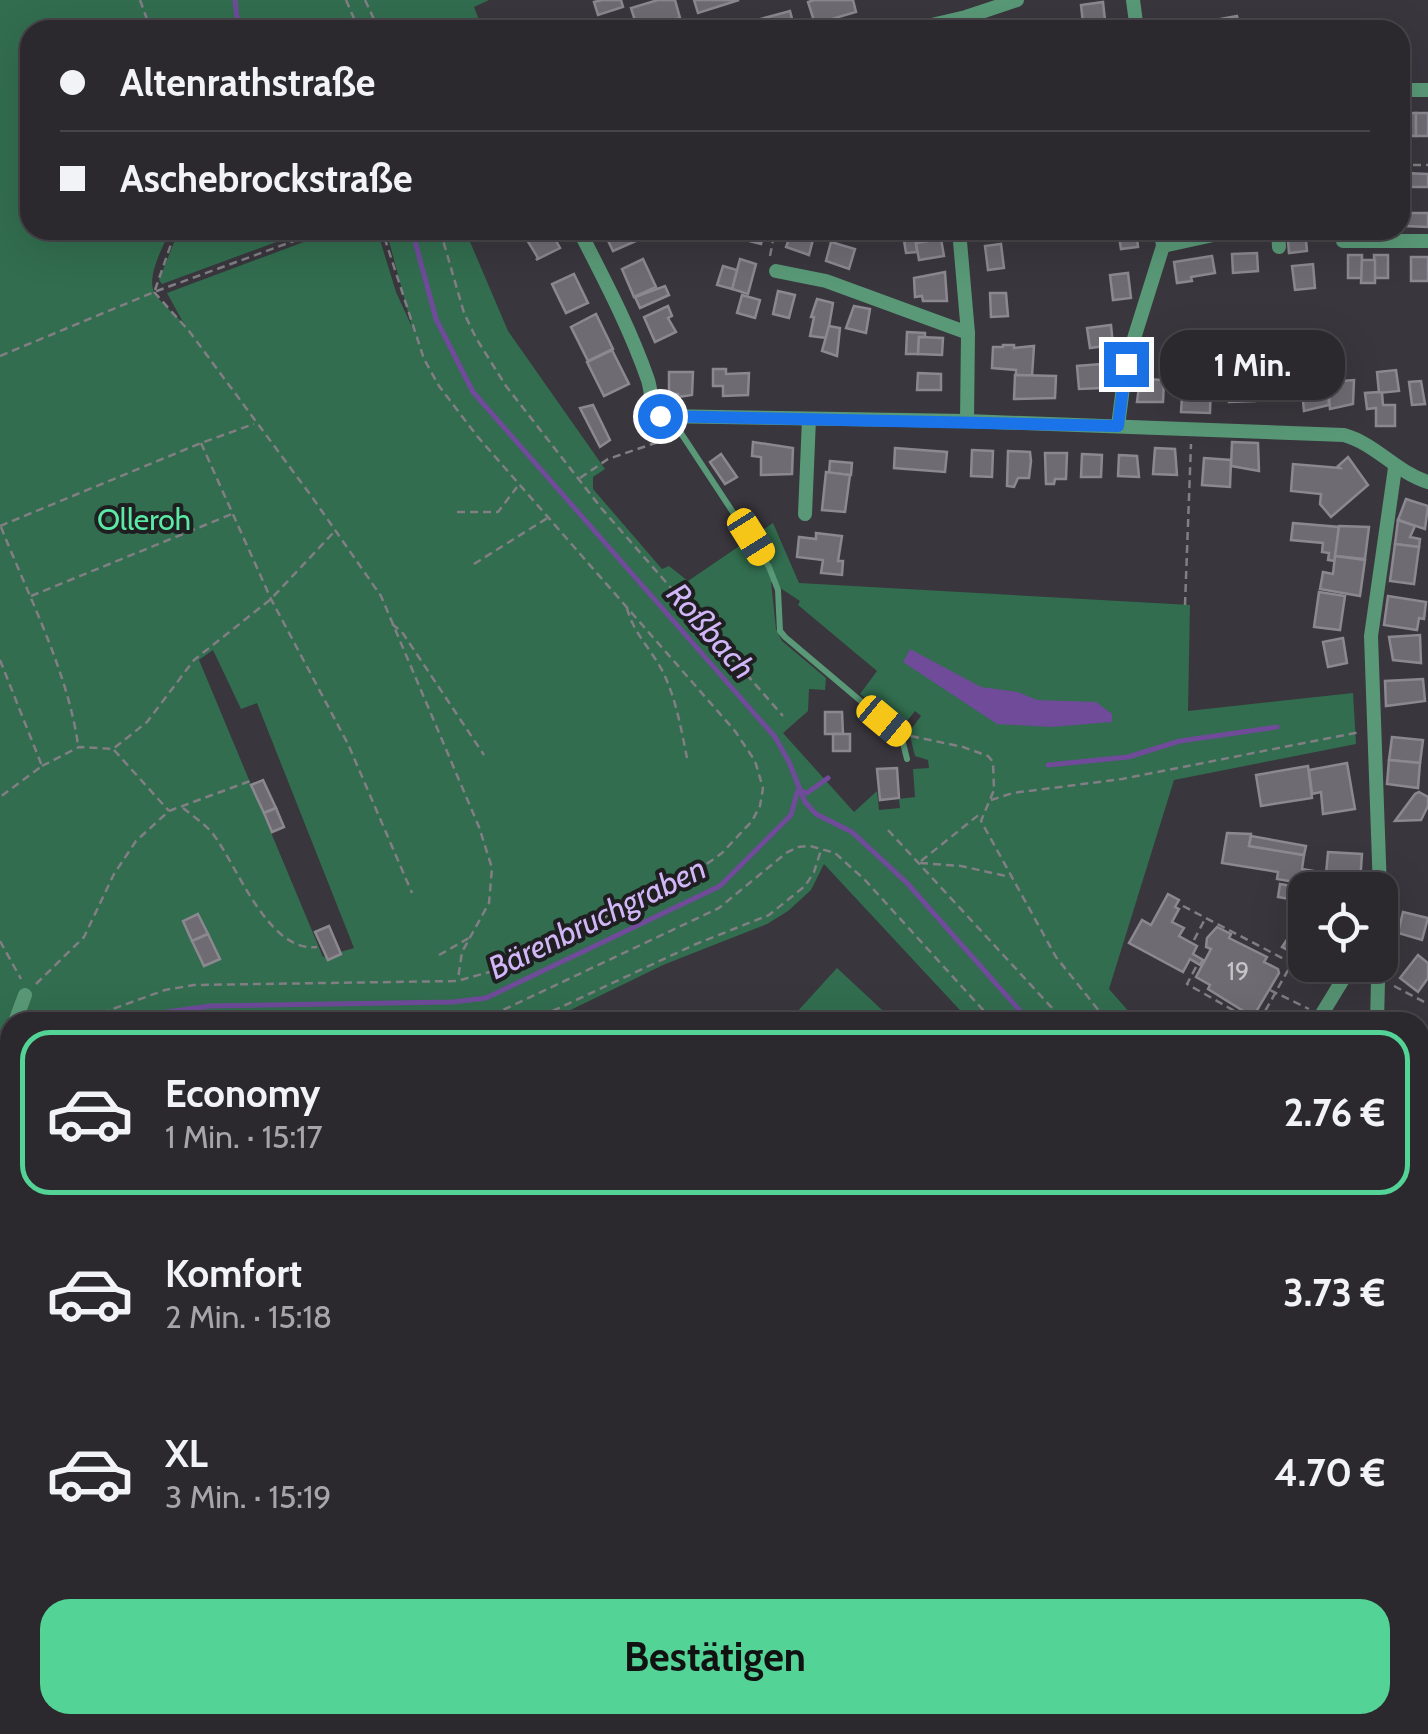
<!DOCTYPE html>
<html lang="de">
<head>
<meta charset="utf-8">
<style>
  :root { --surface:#2b282e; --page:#37343a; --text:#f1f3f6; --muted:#a6a6aa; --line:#47444a; --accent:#54d396 }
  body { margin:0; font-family:Cabin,sans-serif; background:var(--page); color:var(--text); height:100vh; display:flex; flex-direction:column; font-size:38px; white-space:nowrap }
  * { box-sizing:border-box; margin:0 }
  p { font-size:32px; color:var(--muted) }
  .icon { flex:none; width:55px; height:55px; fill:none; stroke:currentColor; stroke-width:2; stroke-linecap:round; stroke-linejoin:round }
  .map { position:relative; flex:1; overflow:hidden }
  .details { position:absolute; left:0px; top:1012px; width:1430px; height:722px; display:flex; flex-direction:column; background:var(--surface); border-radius:30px 30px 0 0; box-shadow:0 10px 40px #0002,0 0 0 2px var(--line) }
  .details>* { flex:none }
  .hud { position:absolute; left:20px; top:20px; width:1390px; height:220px; border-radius:30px; box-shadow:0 10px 40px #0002,0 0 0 2px var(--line); display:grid; align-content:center; height:220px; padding:0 40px; background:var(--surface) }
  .buttons { position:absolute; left:1288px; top:872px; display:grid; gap:20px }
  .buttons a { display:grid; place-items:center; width:110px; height:110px; border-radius:20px; background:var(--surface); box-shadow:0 10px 40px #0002,0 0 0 2px var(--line); font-size:50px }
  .end { position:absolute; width:45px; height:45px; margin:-22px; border:12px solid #1a73e8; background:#fff; box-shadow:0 0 0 5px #fff }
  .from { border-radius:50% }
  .bubble { position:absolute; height:70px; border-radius:30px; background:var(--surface); box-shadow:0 10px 40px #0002,0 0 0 2px var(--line); font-size:32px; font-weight:700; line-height:70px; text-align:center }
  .car { position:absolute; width:30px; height:60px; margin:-30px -15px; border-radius:12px; box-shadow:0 0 8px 2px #0007; background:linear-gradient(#f5c518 24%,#345 0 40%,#f5c518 0 76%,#345 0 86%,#f5c518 0) }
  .hud b { display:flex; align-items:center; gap:35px; height:95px; font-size:38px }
  .hud b+b { border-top:2px solid var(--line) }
  .hud i { width:25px; height:25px; background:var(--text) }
  ul { padding:18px 0 0; list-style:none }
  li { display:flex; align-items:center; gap:30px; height:165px; margin:0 20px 15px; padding:0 20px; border:5px solid transparent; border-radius:30px }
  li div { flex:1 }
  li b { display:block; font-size:38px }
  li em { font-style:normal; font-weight:700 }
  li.active { border-color:var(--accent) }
  li>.icon { width:90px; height:90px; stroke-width:1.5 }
  .cta { display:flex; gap:20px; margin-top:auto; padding:20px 40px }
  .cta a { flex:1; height:115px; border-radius:30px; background:var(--accent); color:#111; font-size:40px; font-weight:700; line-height:115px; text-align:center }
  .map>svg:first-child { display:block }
</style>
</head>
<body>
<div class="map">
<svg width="1428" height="1734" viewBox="0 0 1428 1734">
  <rect width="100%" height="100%" fill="#39363d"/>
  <path fill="#433d4a" d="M392 1725H1406L1412 1734H406Z"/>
  <g fill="#326d4f" fill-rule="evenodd">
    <path d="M0 0H489L474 7 483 30H30V230H170C164 246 145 277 155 294 160 302 176 315 184 324L167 293 336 230H377L396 292 412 327 386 230H465L508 331 605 469 593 477V489L662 569 669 566 688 581 773 523 799 583 1190 605 1188 711 1353 693 1356 744 1174 780 1109 989 1138 1022H971L824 864 811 890 788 911 767 924 663 965 546 1022H10V1245L0 1235ZM771 582 800 601 798 605 877 671 860 694 903 726 915 711 921 716 909 732 915 756 928 760 929 768 913 769 915 797 899 799 900 808 879 810 877 791 854 812 783 733 808 711 809 689 825 690 826 678 782 641 776 629ZM213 650 241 709 257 703 354 948 323 957 199 660Z"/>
    <path d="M179 230H309L162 284 159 280Z"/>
    <path d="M837 968 895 1022H807L796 1013Z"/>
    <path d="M0 1285 10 1296V1421L0 1422Z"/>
    <path d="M1428 1340V1734H1412L1406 1725H1420V1342Z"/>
  </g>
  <path fill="#6f4b9a" d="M910 649 981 687 1018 692 1037 700 1096 702 1112 714V722L1051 727 997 724 903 662Z"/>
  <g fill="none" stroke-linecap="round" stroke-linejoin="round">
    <g stroke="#6f4b9a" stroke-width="5">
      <path d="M235 0 237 17 243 30"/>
      <path d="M412 230 436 319 473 392 775 737 789 762 805 802 816 814 852 832 907 883 1030 1022"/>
      <path d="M1048 765 1128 757 1180 741 1277 727"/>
      <path d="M798 790 807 793 828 778"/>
      <path d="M133 1022 160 1013 210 1006 453 1002 486 998 720 886 791 815 797 793"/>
      <path d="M1420 1553 1428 1565"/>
    </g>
  </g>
  <g fill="#6e6b73" stroke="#8b8890" stroke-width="2.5">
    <path d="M602 0H621L623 7 598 15 594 2Z"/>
    <path d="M658 0H675L680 18 638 30 631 8Z"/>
    <path d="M694 0H739L698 13Z"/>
    <path d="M814 0H853L856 12 815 24 808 2Z"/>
    <path d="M1103 2 1105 20 1083 23 1081 5Z"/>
    <path d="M790 11 795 30H748L746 23Z"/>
    <path d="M1237 16 1240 30H1217L1215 20Z"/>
    <rect x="1403" y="113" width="13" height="23"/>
    <rect x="1416" y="113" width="12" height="23"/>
    <path d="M1405 173 1428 174V187H1405Z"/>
    <path d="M1405 213H1428V227L1405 226Z"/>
    <path d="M533 230H550L560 248 536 260 538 258 524 235Z"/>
    <path d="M603 230H634L638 240 613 251Z"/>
    <path d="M740 230H765L761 244 738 238Z"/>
    <path d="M798 230 815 232 809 255 786 247 792 231 797 233Z"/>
    <path d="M931 230 933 240 916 243 917 252 906 253 903 234Z"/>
    <path d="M1118 230H1136L1138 247 1121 249Z"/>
    <path d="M1287 230H1305L1307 251 1289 253Z"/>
    <path d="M941 239 944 256 919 260 916 243Z"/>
    <path d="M831 242 855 249 849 269 826 261Z"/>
    <path d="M1001 244 1004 268 988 270 985 246Z"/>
    <path d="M1257 253 1258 271 1233 273 1232 254Z"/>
    <rect x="1348" y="255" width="14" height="23"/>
    <path d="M1374 255H1388V278H1375Z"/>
    <path d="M1212 256 1215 273 1191 277 1192 281 1177 283 1174 262Z"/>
    <rect x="1411" y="257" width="17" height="24"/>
    <path d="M643 259 656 287 634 297 622 269Z"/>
    <path d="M740 259 756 264 748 294 732 289Z"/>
    <path d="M1362 260H1375V283H1361Z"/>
    <path d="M1313 264 1315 288 1295 290 1292 266Z"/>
    <path d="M723 266 737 270 732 289 717 285Z"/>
    <path d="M945 272 947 301H923L922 296 915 297 914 278Z"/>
    <path d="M1128 273 1131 298 1113 300 1110 275Z"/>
    <path d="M574 274 588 303 566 313 552 284Z"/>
    <path d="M665 286 669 295 640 308 635 297Z"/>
    <path d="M778 291 795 295 789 318 773 314Z"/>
    <path d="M990 293H1006L1008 316 991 317Z"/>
    <path d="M742 295 760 300 755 318 737 313Z"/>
    <path d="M817 299 833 303 827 338 810 336 814 317H811Z"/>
    <path d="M668 306 672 316 668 318 676 332 655 342 644 317Z"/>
    <path d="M854 306 870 309 866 333 846 328Z"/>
    <path d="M596 314 613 349 588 361 571 327Z"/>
    <path d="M1111 325 1113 345 1090 348 1087 328Z"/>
    <path d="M829 326 840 328 837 356 822 351Z"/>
    <path d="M907 332 925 333V337H919L918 354H906Z"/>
    <path d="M919 337 943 338 942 355 918 354Z"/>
    <path d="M1003 345H1014V348L1034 346 1032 376 1016 375V370L992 368 993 347H1003Z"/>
    <path d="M612 350 629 384 604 396 587 362Z"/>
    <path d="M1101 364 1103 388 1079 389 1077 366Z"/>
    <path d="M1184 364H1195V377H1205V381H1211L1210 413 1181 412Z"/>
    <path d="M1286 366 1288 398 1273 399V395L1254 396 1252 369Z"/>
    <path d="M713 369H726V374L749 373 748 395 723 396V386H713Z"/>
    <path d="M1396 370 1399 391 1379 393 1377 372Z"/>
    <path d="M669 372H693L692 395 678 397V394H669Z"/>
    <path d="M918 373 941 374V390H917Z"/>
    <path d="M1253 373 1255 401 1229 402 1227 375Z"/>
    <path d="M1015 375 1056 376 1055 398 1014 399Z"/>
    <path d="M1327 378 1329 405 1304 411 1301 380Z"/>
    <path d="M1140 379 1164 380 1163 402H1137Z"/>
    <path d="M1354 380 1353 404 1330 409 1328 382Z"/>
    <path d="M1421 381 1425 404 1412 405 1409 382Z"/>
    <path d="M1379 392 1382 393 1383 405H1395V426H1376V408L1367 409 1365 393Z"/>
    <path d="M593 405 610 440 600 447 580 408Z"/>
    <path d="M753 442 793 448 792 474 761 475V457L752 456Z"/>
    <path d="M1232 442 1258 443 1259 471 1231 466Z"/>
    <path d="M895 448 947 452 945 472 894 468Z"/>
    <path d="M1155 448 1175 449 1177 475 1153 474Z"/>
    <path d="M972 450 993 451 992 477 971 476Z"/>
    <path d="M1008 451 1030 452 1031 461 1029 478H1018L1014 487 1007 486Z"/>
    <path d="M1045 453H1067L1066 479H1055L1054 484H1046Z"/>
    <path d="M721 454 737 477 725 484 710 462Z"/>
    <path d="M1082 454 1102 455 1101 477H1081Z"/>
    <path d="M1119 455 1137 456 1139 477 1118 476Z"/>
    <path d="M1348 457 1368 485 1331 517 1320 504 1321 494 1291 491 1293 464 1340 468 1338 466Z"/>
    <path d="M1204 458 1231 460 1230 487 1202 485Z"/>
    <path d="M830 461 852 463 851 475 829 473Z"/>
    <path d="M826 472 850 475 845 512 822 510Z"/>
    <path d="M1406 499 1428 506 1425 529 1398 520Z"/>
    <path d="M1398 520 1415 526 1410 537 1420 539 1419 547 1395 544Z"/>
    <path d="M1293 523 1339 527 1335 561 1328 560 1329 553 1322 552 1323 543 1291 540Z"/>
    <path d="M1339 526 1369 527 1365 559 1335 556Z"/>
    <path d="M816 533 842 536 838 561H843L842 575 821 573 823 560 797 557 799 537 816 539Z"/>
    <path d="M1395 544 1419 547 1414 584 1390 581Z"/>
    <path d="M1335 556 1365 560 1360 596 1320 589 1323 572 1333 574Z"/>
    <path d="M1319 592 1345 596 1340 630 1314 627Z"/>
    <path d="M1388 596 1426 602 1424 619 1419 618 1417 630 1384 625Z"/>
    <path d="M1420 635 1421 663 1393 660 1389 637Z"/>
    <path d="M1343 638 1347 663 1328 667 1323 642Z"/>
    <path d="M1423 679 1425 701 1386 706 1385 681Z"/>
    <path d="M825 712H842L843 734H825Z"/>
    <rect x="833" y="734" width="17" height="17"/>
    <path d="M1392 737 1423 740 1420 763 1389 760Z"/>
    <path d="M1389 760 1420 763 1418 788 1387 784Z"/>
    <path d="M1347 763 1355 809 1323 814 1321 792 1312 794 1309 770Z"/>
    <path d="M1308 766 1312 798 1261 806 1256 775Z"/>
    <path d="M897 768 899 798 880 800 877 769Z"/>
    <path d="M263 780 276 808 264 813 251 785Z"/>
    <path d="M1419 792 1428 797V806L1421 820 1395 821 1415 794Z"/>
    <path d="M276 808 284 827 272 832 264 813Z"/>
    <path d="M1227 833 1251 834 1249 846 1304 855 1302 869 1331 874 1330 888 1277 879 1278 872 1222 863Z"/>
    <path d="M1251 836 1306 846 1304 855 1249 846Z"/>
    <path d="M1328 852 1362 854 1360 883 1330 881 1331 874H1326Z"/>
    <path d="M1280 884 1303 888 1301 901 1278 897Z"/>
    <path d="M1168 894 1179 900 1175 907 1179 909 1172 922 1184 928 1179 936 1197 946 1193 954 1203 960 1200 965 1190 959 1183 972 1129 943 1142 920 1151 925Z"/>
    <path d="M1403 912 1428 918 1422 940 1398 933Z"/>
    <path d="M198 914 208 934 192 941 183 921Z"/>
    <path d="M1298 923 1305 926V959L1282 947Z"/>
    <path d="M329 926 341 954 328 960 315 932Z"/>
    <path d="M1217 927 1231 934 1229 938 1267 957 1264 962 1278 969 1279 973 1253 1017 1208 989 1210 985 1196 977 1211 949 1206 947 1207 938Z"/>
    <path d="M208 934 220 959 204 966 192 941Z"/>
    <path d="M1418 955 1428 963V978L1418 992 1400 978Z"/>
    <path d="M1420 1198 1428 1206 1425 1237 1420 1231Z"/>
    <path d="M0 1657 10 1665V1686L3 1695 0 1692Z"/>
    <path d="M10 1705V1725L27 1726 9 1734 0 1709Z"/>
    <path d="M527 1725H854L861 1734H534Z"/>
    <path d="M1153 1725H1390L1397 1734H1147L1145 1731Z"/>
  </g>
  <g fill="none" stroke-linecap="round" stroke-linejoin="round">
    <g stroke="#817e84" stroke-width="2.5" stroke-dasharray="8 5" stroke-linecap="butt">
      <path d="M140 0 151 30"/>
      <path d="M346 0 359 30"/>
      <path d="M365 0 379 30"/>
      <path d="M1400 165H1428"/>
      <path d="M440 230 464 313 476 338 506 386 602 509 783 716"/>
      <path d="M770 256 775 230"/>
      <path d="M155 290 176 230"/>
      <path d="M154 292 189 331 312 497 381 596 479 827 492 868 489 903 462 952 458 979"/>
      <path d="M0 356 154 292 324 230"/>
      <path d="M201 443 271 599 348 744 412 893"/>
      <path d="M580 478 608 459 673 437"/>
      <path d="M457 512H498L517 487"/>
      <path d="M0 526 201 443 254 424"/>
      <path d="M1 527C28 595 68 672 78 745"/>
      <path d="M474 564 549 517"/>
      <path d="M31 596 232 514"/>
      <path d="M1185 605 1191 444"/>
      <path d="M627 608C633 633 652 650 663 672 676 699 681 728 687 758"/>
      <path d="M392 624 402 632 484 755"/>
      <path d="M0 660 42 766 0 797"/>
      <path d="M911 736 963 747 988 756 993 762 994 790 981 821 1056 957 1108 1022"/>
      <path d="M114 750 169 811"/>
      <path d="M42 766 79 747 113 749 147 722 194 660 271 599 334 532"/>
      <path d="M991 800 1013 793 1122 779 1360 732"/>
      <path d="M183 808C193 816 205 824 213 834 237 865 268 953 317 947"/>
      <path d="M888 830 1065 1022"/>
      <path d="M921 861 981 813"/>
      <path d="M920 863 961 866 1010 877"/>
      <path d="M1183 906 1326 981"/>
      <path d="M1194 940 1205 919"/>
      <path d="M0 941 21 979"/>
      <path d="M439 955 469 938"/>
      <path d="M1196 967 1187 984 1254 1022"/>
      <path d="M36 984 84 937 114 874 136 841 169 811 250 781"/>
      <path d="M1394 986 1428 1004"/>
      <path d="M1270 990 1309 1009"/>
      <path d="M77 1022 165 990 194 985 457 981 493 971 690 876 722 853 752 821 760 806 763 788 755 761 735 731 477 436 439 386 424 359 382 230"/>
      <path d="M388 1022 468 1020 503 1010 719 908 786 853 798 847 810 846 835 853 865 880 994 1022"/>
      <path d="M529 1022 696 944 769 915 805 886 814 872 821 850"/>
      <path d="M1259 1022 1292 963"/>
      <path d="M0 1157 10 1122"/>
      <path d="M1420 1354 1428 1353"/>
      <path d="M1420 1433 1428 1444"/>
      <path d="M1420 1472 1428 1483"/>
      <path d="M1420 1630 1428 1641"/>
      <path d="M307 1725 312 1734"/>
    </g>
    <g stroke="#599977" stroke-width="6">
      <path d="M671 418 769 567 778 590 780 631 785 637 901 735 907 759"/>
      <path d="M0 1472 10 1475"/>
      <path d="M341 1725 344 1734"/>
      <path d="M509 1725 515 1734"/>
      <path d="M869 1725 876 1734"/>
      <path d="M1061 1725 1068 1734"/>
      <path d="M1402 1725 1408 1734"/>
    </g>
    <g stroke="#599977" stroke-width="14">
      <path d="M1133 0 1137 30"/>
      <path d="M910 30 966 17 1017 0"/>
      <path d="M1400 90H1428"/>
      <path d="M579 230C604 279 630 328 648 380 652 393 650 407 660 416L967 421 1344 435C1376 444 1396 472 1428 482"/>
      <path d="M959 230 968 333 967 421"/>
      <path d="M1278 230 1279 247"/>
      <path d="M1393 230V241H1428"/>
      <path d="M1343 241H1393"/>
      <path d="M1163 246 1218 234 1262 230"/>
      <path d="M776 271 826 281 968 333"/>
      <path d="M1118 426 1126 364 1163 246 1161 230"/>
      <path d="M805 514 809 419"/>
      <path d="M1380 890 1371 636 1395 468"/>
      <path d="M15 1022 25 995"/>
      <path d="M1317 1022 1345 976 1358 965"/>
      <path d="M1377 1022 1380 900"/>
      <path d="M0 1052 10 1033"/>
      <path d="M0 1187 10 1199"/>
      <path d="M280 1725 288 1734"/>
      <path d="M900 1725 909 1734"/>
    </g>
    <g stroke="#65d09a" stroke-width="18">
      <path d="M1420 1040 1428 1039"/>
      <path d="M1420 1081 1428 1089"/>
      <path d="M0 1535 10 1511"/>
      <path d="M0 1585 10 1564"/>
    </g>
    <path stroke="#fafbfa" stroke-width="25" d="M0 1452 10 1456"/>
    <g stroke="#868389" stroke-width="5" stroke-dasharray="15 8" stroke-linecap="butt">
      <path d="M0 1272 10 1283"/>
      <path d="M431 1725 439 1734"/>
    </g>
  </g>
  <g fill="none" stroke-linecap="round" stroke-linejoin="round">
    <path stroke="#1a73e8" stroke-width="12" d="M660 416 1118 426 1126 364"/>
  </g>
  <g text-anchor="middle" stroke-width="8" stroke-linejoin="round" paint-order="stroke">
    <g font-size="25" fill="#c6c4c9">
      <text x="1238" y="980">19</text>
    </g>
    <g font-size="30" fill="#5beaa6" stroke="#1f1e21">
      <text x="144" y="530">Olleroh</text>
    </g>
    <g font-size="32" font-style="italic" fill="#d1b6f8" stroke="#1f1e21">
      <text transform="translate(711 631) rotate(49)" y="11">Roßbach</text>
      <text transform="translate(597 918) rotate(-26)" y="11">Bärenbruchgraben</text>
    </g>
  </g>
</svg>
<div class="buttons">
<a><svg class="icon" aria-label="locate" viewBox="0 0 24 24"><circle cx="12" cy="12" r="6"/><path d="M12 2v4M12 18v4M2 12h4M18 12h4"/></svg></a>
</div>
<i class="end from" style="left:660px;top:416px"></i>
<i class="end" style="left:1126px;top:364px"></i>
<div class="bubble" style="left:1160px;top:330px;width:185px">1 Min.</div>
<i class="car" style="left:751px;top:537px;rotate:148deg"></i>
<i class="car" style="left:884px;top:721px;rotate:130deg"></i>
<div class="hud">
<b><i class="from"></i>Altenrathstraße</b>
<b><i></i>Aschebrockstraße</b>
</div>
<section class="details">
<ul>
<li class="active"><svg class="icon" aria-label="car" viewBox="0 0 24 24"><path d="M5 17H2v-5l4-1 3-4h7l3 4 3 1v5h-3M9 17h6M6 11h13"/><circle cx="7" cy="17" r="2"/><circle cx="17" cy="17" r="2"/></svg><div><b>Economy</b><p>1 Min. · 15:17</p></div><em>2.76 €</em></li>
<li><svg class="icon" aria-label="car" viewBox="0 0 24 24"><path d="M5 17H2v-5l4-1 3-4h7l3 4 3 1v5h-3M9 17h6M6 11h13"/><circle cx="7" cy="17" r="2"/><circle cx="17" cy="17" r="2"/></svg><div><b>Komfort</b><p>2 Min. · 15:18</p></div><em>3.73 €</em></li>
<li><svg class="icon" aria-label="car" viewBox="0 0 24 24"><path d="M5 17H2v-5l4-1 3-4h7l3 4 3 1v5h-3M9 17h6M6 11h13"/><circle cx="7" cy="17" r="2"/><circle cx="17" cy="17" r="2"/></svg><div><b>XL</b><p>3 Min. · 15:19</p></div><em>4.70 €</em></li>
</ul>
<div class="cta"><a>Bestätigen</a></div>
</section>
</div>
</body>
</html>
